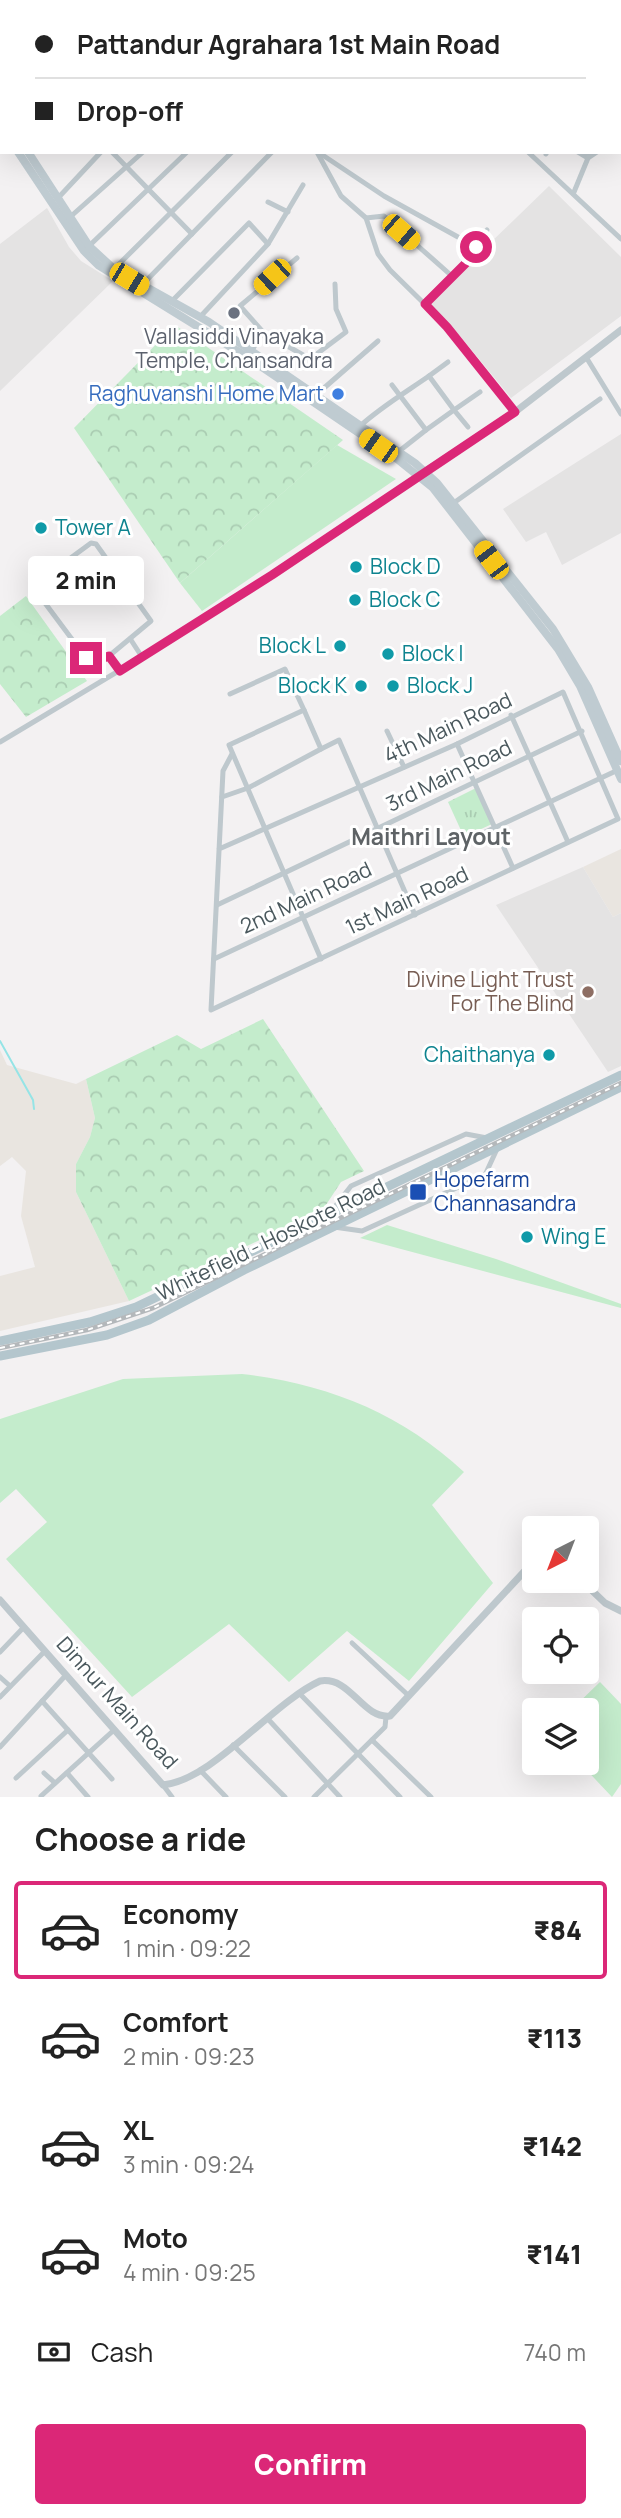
<!DOCTYPE html>
<html lang="en">
<head>
<meta charset="utf-8">
<style>
  :root { --surface:#fff; --page:#f2f2f2; --text:#222; --muted:#767676; --line:#e0e0e0; --accent:#db2777 }
  body { margin:0; font-family:Manrope,sans-serif; background:var(--page); color:var(--text); height:100vh; display:flex; flex-direction:column; font-size:26px; white-space:nowrap }
  * { box-sizing:border-box; margin:0 }
  p { font-size:23px; color:var(--muted) }
  .icon { flex:none; width:38px; height:38px; fill:none; stroke:currentColor; stroke-width:2; stroke-linecap:round; stroke-linejoin:round }
  .map { position:relative; height:1797px; overflow:hidden }
  .panel { display:flex; flex-direction:column; background:var(--surface); flex:1 }
  .panel>* { flex:none }
  .guide { position:absolute; left:0px; top:0px; width:621px; height:154px; box-shadow:0 7px 28px #0002; display:grid; align-content:center; height:154px; padding:0 35px; background:var(--surface) }
  .needle { width:46px; rotate:222deg }
  .tools { position:absolute; left:522px; top:1516px; display:grid; gap:14px }
  .tools a { display:grid; place-items:center; width:77px; height:77px; border-radius:7px; background:var(--surface); box-shadow:0 7px 28px #0002; font-size:35px }
  .end { position:absolute; width:32px; height:32px; margin:-16px; border:9px solid #db2777; background:#fff; box-shadow:0 0 0 4px #fff }
  .from { border-radius:50% }
  .bubble { position:absolute; height:49px; border-radius:7px; background:var(--surface); box-shadow:0 7px 28px #0002; font-size:23px; font-weight:800; line-height:49px; text-align:center }
  .car { position:absolute; width:21px; height:42px; margin:-21px -10px; border-radius:9px; box-shadow:0 0 5px 2px #0007; background:linear-gradient(#f5c518 24%,#345 0 40%,#f5c518 0 76%,#345 0 86%,#f5c518 0) }
  .guide b { display:flex; align-items:center; gap:24px; height:66px; font-size:26px }
  .guide b+b { border-top:2px solid var(--line) }
  .guide i { width:18px; height:18px; background:var(--text) }
  ul { padding:0; list-style:none }
  li { display:flex; align-items:center; gap:21px; height:98px; margin:0 14px 10px; padding:0 21px; border:4px solid transparent; border-radius:7px }
  li div { flex:1 }
  li b { display:block; font-size:26px }
  li em { font-style:normal; font-weight:800 }
  li.active { border-color:var(--accent) }
  li>.icon { width:63px; height:63px; stroke-width:1.5 }
  h2 { padding:0 35px; font-size:32px; line-height:84px }
  .pay { display:flex; align-items:center; gap:18px; height:77px; padding:0 35px; font-size:26px }
  .pay p { margin-inline-start:auto }
  .button { display:flex; gap:14px; margin-top:auto; padding:14px 35px }
  .button a { flex:1; height:80px; border-radius:7px; background:var(--accent); color:#fff; font-size:28px; font-weight:800; line-height:80px; text-align:center }
  .map>svg:first-child { display:block }
</style>
</head>
<body>
<div class="map">
<svg width="621" height="1797" viewBox="0 0 621 1797">
  <defs>
    <pattern id="forest-crowns" width="20" height="18" patternUnits="userSpaceOnUse" patternTransform="scale(1.75)"><rect width="20" height="18" fill="#c4eccc"/><path d="M2 6a3 3 0 1 1 6 0M12 15a3 3 0 1 1 6 0" fill="none" stroke="#aaccb2"/></pattern>
    <pattern id="park-tufts" width="24" height="20" patternUnits="userSpaceOnUse" patternTransform="scale(1.75)"><rect width="24" height="20" fill="#c4eccc"/><path d="M3 7l-1-3M5 7V3M7 7l1-3M15 17l-1-3M17 17v-4M19 17l1-3" fill="none" stroke="#aaccb2"/></pattern>
  </defs>
  <rect width="100%" height="100%" fill="#f3f1f2"/>
  <g fill="#e9e5e0">
    <path d="M621 849V913L613 917 583 867Z"/>
    <path d="M0 1050 7 1065 76 1084 86 1079 95 1118 90 1137 76 1164V1192L129 1301 0 1331V1276L35 1267 21 1216 26 1171 12 1157 0 1166Z"/>
  </g>
  <g fill="#e4e3e3">
    <path d="M549 186 621 257V316L511 398 461 337 428 303Z"/>
    <path d="M47 208 69 247 81 261 113 281 0 391V244Z"/>
    <path d="M621 434V533L562 565 546 532 526 542 503 509Z"/>
    <path d="M583 867 613 917 621 913V1066L608 1072 496 905Z"/>
  </g>
  <g fill="#c4eccc">
    <path d="M337 445 396 479 202 611 180 583Z"/>
    <path d="M387 1225 496 1259 621 1304V1308L360 1238Z"/>
    <path d="M242 1374C327 1384 401 1413 464 1472L432 1505 493 1583 409 1681 347 1631 289 1682 229 1624 132 1697 6 1559 47 1522 16 1489 0 1503V1419L123 1379Z"/>
    <path d="M600 1682 621 1704V1784L612 1797 579 1762H586V1710H571Z"/>
  </g>
  <g fill="url(#forest-crowns)">
    <path d="M175 325 343 440 180 583 74 428Z"/>
    <path d="M26 596 87 681 26 717 0 684V616Z"/>
    <path d="M263 1019 364 1171 341 1182 322 1211 129 1301 76 1192V1164L90 1137 95 1118 86 1079 177 1035 201 1049Z"/>
  </g>
  <path fill="url(#park-tufts)" d="M476 788 492 824 464 837 448 802Z"/>
  <g fill="none" stroke-linecap="round" stroke-linejoin="round">
    <g stroke="#95e4e6" stroke-width="2">
      <path d="M0 76 2 75"/>
      <path d="M0 1041 33 1100 34 1109"/>
    </g>
    <g stroke="#bec8cd" stroke-width="5">
      <path d="M297 0 299 2"/>
      <path d="M352 0 354 2"/>
      <path d="M404 0 405 2"/>
      <path d="M432 0 434 2"/>
      <path d="M506 0 508 2"/>
      <path d="M22 2 25 0"/>
      <path d="M135 2 137 0"/>
      <path d="M344 2 346 0"/>
      <path d="M620 30H621"/>
      <path d="M0 66 2 68"/>
      <path d="M620 73 621 74"/>
      <path d="M620 123H621"/>
      <path d="M620 137 621 136"/>
      <path d="M112 152 192 234"/>
      <path d="M317 152 341 196 366 218 378 254 390 270 448 327 515 412"/>
      <path d="M318 152 384 196 476 247 477 252 425 304"/>
      <path d="M528 152 621 239"/>
      <path d="M578 152 588 158 597 152"/>
      <path d="M546 154 547 152"/>
      <path d="M574 192 588 158 587 152"/>
      <path d="M58 198 101 152"/>
      <path d="M268 202 288 212"/>
      <path d="M69 218 143 152"/>
      <path d="M366 218 384 216 453 277"/>
      <path d="M89 246 187 152"/>
      <path d="M474 246 487 230"/>
      <path d="M112 271 232 152"/>
      <path d="M142 285 272 152"/>
      <path d="M172 301 249 223 268 244"/>
      <path d="M200 317 268 244 303 185"/>
      <path d="M263 332 310 359 346 332 336 309 335 284"/>
      <path d="M251 352 263 332 240 306 297 258"/>
      <path d="M586 357 621 414"/>
      <path d="M429 376 448 362"/>
      <path d="M316 395 378 341"/>
      <path d="M360 426C381 407 406 392 429 376L454 410 426 430 392 385"/>
      <path d="M468 427 454 410 480 392"/>
      <path d="M398 452 426 430"/>
      <path d="M455 502 600 399"/>
      <path d="M91 543 96 544 151 621 109 656 95 661 86 658 36 591 38 582Z"/>
      <path d="M131 640 142 657"/>
      <path d="M109 656 120 671"/>
      <path d="M230 694 285 669 304 710 229 745 321 959"/>
      <path d="M304 710 321 749 339 740 415 915"/>
      <path d="M511 715 568 842"/>
      <path d="M387 731 404 767"/>
      <path d="M0 742 182 633 419 476"/>
      <path d="M457 744 513 868"/>
      <path d="M222 797 248 788 321 749"/>
      <path d="M219 849 457 744 563 692 618 819 211 1010 223 771 232 754"/>
      <path d="M217 905 582 731"/>
      <path d="M214 959 618 770"/>
      <path d="M330 1213 351 1186 466 1134 487 1138"/>
      <path d="M334 1227 362 1231 485 1175 497 1149"/>
      <path d="M352 1643 409 1696"/>
      <path d="M0 1652 24 1627"/>
      <path d="M0 1677 10 1686"/>
      <path d="M300 1694 400 1797"/>
      <path d="M0 1697 45 1651"/>
      <path d="M42 1701 112 1779"/>
      <path d="M267 1718 340 1797"/>
      <path d="M372 1740 431 1797"/>
      <path d="M233 1745 285 1797"/>
      <path d="M0 1747 66 1675"/>
      <path d="M200 1770 226 1797"/>
      <path d="M44 1773 55 1783"/>
      <path d="M67 1773 88 1797"/>
      <path d="M16 1778 68 1730"/>
      <path d="M163 1785 172 1797"/>
      <path d="M41 1796 114 1730"/>
      <path d="M314 1797 385 1727 386 1717"/>
    </g>
    <g stroke="#bec8cd" stroke-width="7">
      <path d="M420 475 515 412 621 330"/>
      <path d="M581 1580 605 1603 621 1611"/>
      <path d="M0 1600 163 1785C213 1780 272 1703 320 1681 351 1676 362 1719 390 1716L534 1561"/>
    </g>
    <g stroke="#bfcbd1" stroke-width="8">
      <path d="M0 125 2 123"/>
      <path d="M0 132 2 134"/>
      <path d="M18 152 84 251 98 265 247 357 397 459 433 488 558 649 580 686 621 779"/>
      <path d="M28 152 89 246 114 269 209 322 415 463 437 483 553 629 588 687 621 761"/>
    </g>
    <g stroke="#b4c6cd" stroke-width="9">
      <path d="M0 1341 90 1322 136 1307 621 1075"/>
      <path d="M0 1356 107 1335 149 1320 244 1270 621 1087"/>
    </g>
    <defs>
      <path id="rail" d="M0 1348 87 1330 153 1308 621 1083"/>
    </defs>
    <use href="#rail" stroke="#b4b8bb" stroke-width="4.5"/>
    <use href="#rail" stroke="#fff" stroke-width="2" stroke-dasharray="5" stroke-linecap="butt"/>
  </g>
  <g fill="none" stroke-linecap="round" stroke-linejoin="round">
    <path stroke="#db2777" stroke-width="9" d="M86 658 95 661 109 656 120 671 272 575 515 412 447 327 425 304 477 252 476 247"/>
  </g>
  <circle fill="#6b7280" stroke="#fff" stroke-width="2.5" cx="234" cy="313" r="7"/>
  <circle fill="#3f7fe0" stroke="#fff" stroke-width="2.5" cx="338" cy="394" r="7"/>
  <g fill="#0f9aa8" stroke="#fff" stroke-width="2.5">
    <circle cx="41" cy="528" r="7"/>
    <circle cx="356" cy="567" r="7"/>
    <circle cx="355" cy="600" r="7"/>
    <circle cx="340" cy="646" r="7"/>
    <circle cx="388" cy="654" r="7"/>
    <circle cx="361" cy="686" r="7"/>
    <circle cx="393" cy="686" r="7"/>
    <circle cx="549" cy="1055" r="7"/>
    <circle cx="527" cy="1237" r="7"/>
  </g>
  <circle fill="#8d6e63" stroke="#fff" stroke-width="2.5" cx="588" cy="992" r="7"/>
  <rect fill="#1a4fb4" stroke="#fff" stroke-width="2.5" x="409" y="1183" width="18" height="18" rx="3.5"/>
  <g text-anchor="middle" stroke-width="6" stroke-linejoin="round" paint-order="stroke">
    <g font-size="21" fill="#5b616d" stroke="#fff">
      <text x="234" y="344">Vallasiddi Vinayaka<tspan x="234" dy="24">Temple, Chansandra</tspan></text>
    </g>
    <g font-size="21" fill="#366cbe" stroke="#fff" text-anchor="end">
      <text x="324" y="401">Raghuvanshi Home Mart</text>
    </g>
    <g font-size="21" fill="#0d838f" stroke="#fff" text-anchor="start">
      <text x="55" y="535">Tower A</text>
      <text x="370" y="574">Block D</text>
      <text x="369" y="607">Block C</text>
      <text x="326" y="653" text-anchor="end">Block L</text>
      <text x="402" y="661">Block I</text>
      <text x="347" y="693" text-anchor="end">Block K</text>
      <text x="407" y="693">Block J</text>
      <text x="535" y="1062" text-anchor="end">Chaithanya</text>
      <text x="541" y="1244">Wing E</text>
    </g>
    <g font-size="21" fill="#4a585d" stroke="#fff">
      <text transform="translate(448 728) rotate(-25)" y="7">4th Main Road</text>
      <text transform="translate(449 776) rotate(-26)" y="7">3rd Main Road</text>
      <text transform="translate(306 898) rotate(-25)" y="7">2nd Main Road</text>
      <text transform="translate(407 901) rotate(-25)" y="7">1st Main Road</text>
      <text transform="translate(271 1240) rotate(-26)" y="7">Whitefield - Hoskote Road</text>
      <text transform="translate(117 1703) rotate(48)" y="7">Dinnur Main Road</text>
    </g>
    <g font-size="21" fill="#785e54" stroke="#fff" text-anchor="end">
      <text x="574" y="987">Divine Light Trust<tspan x="574" dy="24">For The Blind</tspan></text>
    </g>
    <g font-size="21" fill="#164399" stroke="#fff" text-anchor="start">
      <text x="434" y="1187">Hopefarm<tspan x="434" dy="24">Channasandra</tspan></text>
    </g>
    <g font-size="23" font-weight="bold" fill="#5e6366" stroke="#fff">
      <text x="431" y="845">Maithri Layout</text>
    </g>
  </g>
</svg>
<div class="tools">
<a><svg class="needle" viewBox="-14 -14 28 28"><path d="M0-13l5 13h-10z" fill="#e53935"/><path d="M0 13l5-13h-10z" fill="#767676"/></svg></a>
<a><svg class="icon" aria-label="locate" viewBox="0 0 24 24"><circle cx="12" cy="12" r="6"/><path d="M12 2v4M12 18v4M2 12h4M18 12h4"/></svg></a>
<a><svg class="icon" aria-label="layers" viewBox="0 0 24 24"><path d="M12 4l9 5-9 5-9-5zM3 14l9 5 9-5"/></svg></a>
</div>
<i class="end from" style="left:476px;top:247px"></i>
<i class="end" style="left:86px;top:658px"></i>
<div class="bubble" style="left:28px;top:556px;width:116px">2 min</div>
<i class="car" style="left:401px;top:232px;rotate:131deg"></i>
<i class="car" style="left:272px;top:277px;rotate:227deg"></i>
<i class="car" style="left:129px;top:279px;rotate:121deg"></i>
<i class="car" style="left:378px;top:446px;rotate:305deg"></i>
<i class="car" style="left:491px;top:560px;rotate:323deg"></i>
<div class="guide">
<b><i class="from"></i>Pattandur Agrahara 1st Main Road</b>
<b><i></i>Drop-off</b>
</div>
</div>
<section class="panel">
<h2>Choose a ride</h2>
<ul>
<li class="active"><svg class="icon" aria-label="car" viewBox="0 0 24 24"><path d="M5 17H2v-5l4-1 3-4h7l3 4 3 1v5h-3M9 17h6M6 11h13"/><circle cx="7" cy="17" r="2"/><circle cx="17" cy="17" r="2"/></svg><div><b>Economy</b><p>1 min · 09:22</p></div><em>₹84</em></li>
<li><svg class="icon" aria-label="car" viewBox="0 0 24 24"><path d="M5 17H2v-5l4-1 3-4h7l3 4 3 1v5h-3M9 17h6M6 11h13"/><circle cx="7" cy="17" r="2"/><circle cx="17" cy="17" r="2"/></svg><div><b>Comfort</b><p>2 min · 09:23</p></div><em>₹113</em></li>
<li><svg class="icon" aria-label="car" viewBox="0 0 24 24"><path d="M5 17H2v-5l4-1 3-4h7l3 4 3 1v5h-3M9 17h6M6 11h13"/><circle cx="7" cy="17" r="2"/><circle cx="17" cy="17" r="2"/></svg><div><b>XL</b><p>3 min · 09:24</p></div><em>₹142</em></li>
<li><svg class="icon" aria-label="car" viewBox="0 0 24 24"><path d="M5 17H2v-5l4-1 3-4h7l3 4 3 1v5h-3M9 17h6M6 11h13"/><circle cx="7" cy="17" r="2"/><circle cx="17" cy="17" r="2"/></svg><div><b>Moto</b><p>4 min · 09:25</p></div><em>₹141</em></li>
</ul>
<div class="pay"><svg class="icon" aria-label="cash" viewBox="0 0 24 24"><path d="M3 7h18v10H3z"/><circle cx="12" cy="12" r="2"/></svg>Cash<p>740 m</p></div>
<div class="button"><a>Confirm</a></div>
</section>
</body>
</html>
